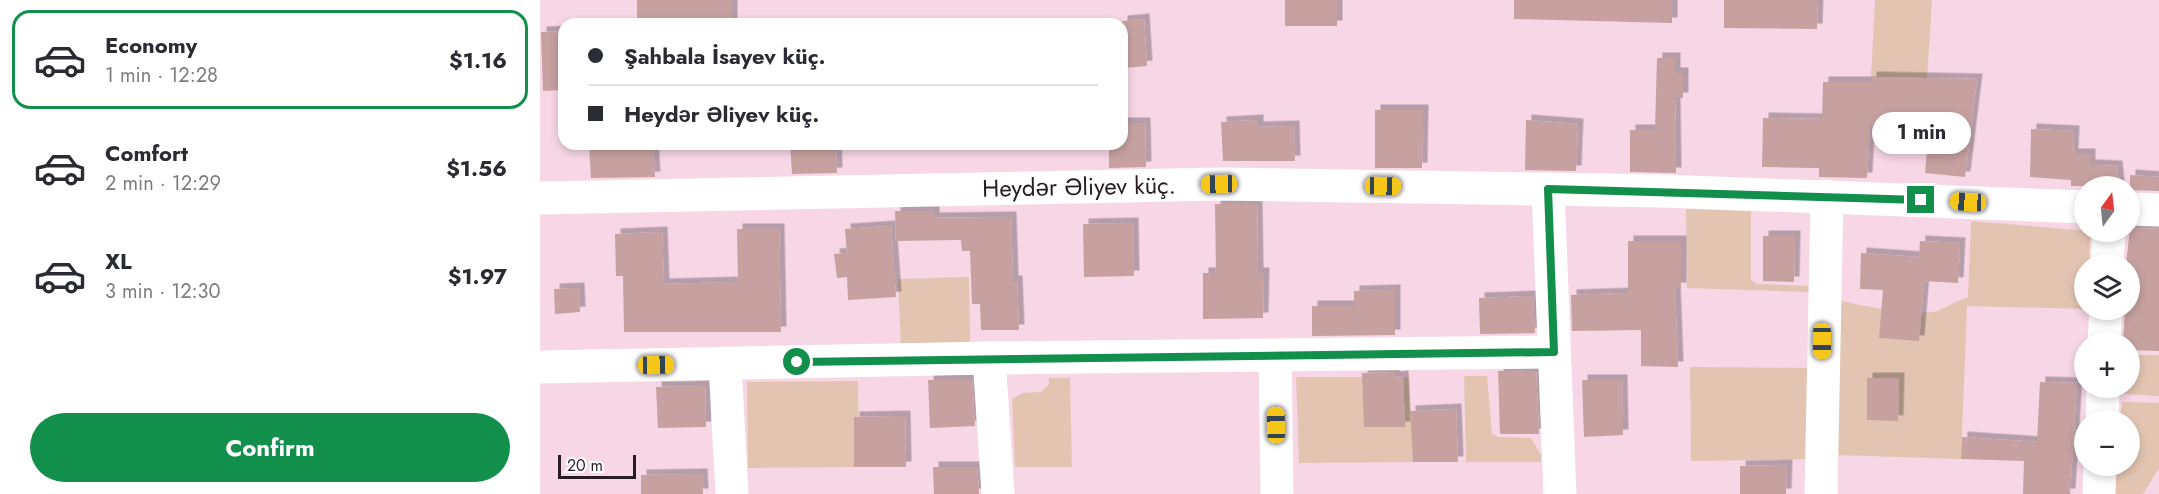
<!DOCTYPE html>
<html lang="en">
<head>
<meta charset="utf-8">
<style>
  :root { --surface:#fff; --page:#f7f7f7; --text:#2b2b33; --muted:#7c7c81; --line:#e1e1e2; --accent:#128f4b }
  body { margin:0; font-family:Jost,sans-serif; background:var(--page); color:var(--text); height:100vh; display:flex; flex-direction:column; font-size:22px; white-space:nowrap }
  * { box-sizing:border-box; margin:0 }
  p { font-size:20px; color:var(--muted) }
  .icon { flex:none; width:33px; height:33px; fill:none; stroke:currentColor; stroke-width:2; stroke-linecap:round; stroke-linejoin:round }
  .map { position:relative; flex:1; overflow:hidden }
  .sheet { display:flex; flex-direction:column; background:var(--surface); width:540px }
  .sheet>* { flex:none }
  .banner { position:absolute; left:18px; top:18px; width:570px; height:132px; border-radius:18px; box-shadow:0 3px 9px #0003; display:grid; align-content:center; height:132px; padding:0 30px; background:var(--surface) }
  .needle { width:39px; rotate:15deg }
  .fabs { position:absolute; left:1534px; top:176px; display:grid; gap:12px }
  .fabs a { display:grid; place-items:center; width:66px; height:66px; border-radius:50%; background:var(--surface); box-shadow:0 3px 9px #0003; font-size:30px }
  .scale { position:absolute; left:18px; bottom:15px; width:78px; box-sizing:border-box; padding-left:6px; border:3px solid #281c22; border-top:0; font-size:16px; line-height:21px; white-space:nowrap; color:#281c22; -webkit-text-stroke:4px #fff; paint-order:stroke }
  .end { position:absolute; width:27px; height:27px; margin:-14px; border:8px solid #128f4b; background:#fff; box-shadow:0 0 0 3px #fff }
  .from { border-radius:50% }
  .bubble { position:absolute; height:42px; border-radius:21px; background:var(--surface); box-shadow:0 3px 9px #0003; font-size:20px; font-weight:700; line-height:42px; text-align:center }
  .car { position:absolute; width:18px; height:36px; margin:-18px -9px; border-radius:8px; box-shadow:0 0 4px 2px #0007; background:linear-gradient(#f5c518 24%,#345 0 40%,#f5c518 0 76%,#345 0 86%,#f5c518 0) }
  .banner b { display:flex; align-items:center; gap:21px; height:57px; font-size:22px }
  .banner b+b { border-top:2px solid var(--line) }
  .banner i { width:15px; height:15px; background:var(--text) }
  ul { padding:10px 0 0; list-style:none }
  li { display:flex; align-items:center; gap:18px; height:99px; margin:0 12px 9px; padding:0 18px; border:3px solid transparent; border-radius:18px }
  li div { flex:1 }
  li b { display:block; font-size:22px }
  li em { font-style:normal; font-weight:700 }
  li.current { border-color:var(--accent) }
  li>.icon { width:54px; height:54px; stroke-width:1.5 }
  .button { display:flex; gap:12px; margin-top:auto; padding:12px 30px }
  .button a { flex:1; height:69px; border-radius:36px; background:var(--accent); color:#fff; font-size:24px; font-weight:700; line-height:69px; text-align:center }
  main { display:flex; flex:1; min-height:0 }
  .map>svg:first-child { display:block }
</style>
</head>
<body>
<main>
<section class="sheet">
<ul>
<li class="current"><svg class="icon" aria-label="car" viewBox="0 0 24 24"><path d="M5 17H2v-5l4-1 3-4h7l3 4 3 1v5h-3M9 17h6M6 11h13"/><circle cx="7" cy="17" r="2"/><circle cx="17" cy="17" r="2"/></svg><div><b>Economy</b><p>1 min · 12:28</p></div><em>$1.16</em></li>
<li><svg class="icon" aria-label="car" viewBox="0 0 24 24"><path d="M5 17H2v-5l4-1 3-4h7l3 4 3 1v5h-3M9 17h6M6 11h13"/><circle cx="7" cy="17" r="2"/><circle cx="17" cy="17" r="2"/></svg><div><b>Comfort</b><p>2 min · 12:29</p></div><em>$1.56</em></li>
<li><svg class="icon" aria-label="car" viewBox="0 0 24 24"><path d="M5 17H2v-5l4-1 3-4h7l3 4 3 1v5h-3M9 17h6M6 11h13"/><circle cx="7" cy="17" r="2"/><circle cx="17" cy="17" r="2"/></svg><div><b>XL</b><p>3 min · 12:30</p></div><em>$1.97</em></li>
</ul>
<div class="button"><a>Confirm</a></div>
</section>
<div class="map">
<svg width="1619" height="494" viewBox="0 0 1619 494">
  <defs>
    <filter id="shadow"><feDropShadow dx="5.5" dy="-5.5" stdDeviation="0" flood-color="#0004"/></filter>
  </defs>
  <rect width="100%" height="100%" fill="#f7d6e6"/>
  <g fill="#e3c4b1">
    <path d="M1335 0H1392L1387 79 1331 77Z"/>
    <path d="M1146 209 1211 211V280L1217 284 1270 286V292L1147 288Z"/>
    <path d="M1431 221 1550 231 1549 264H1545V309H1548L1427 306 1421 459 1296 455 1300 300C1317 306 1376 315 1393 312 1400 311 1418 300 1428 297Z"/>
    <path d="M429 277 430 345 361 346 358 279Z"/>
    <path d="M1590 355H1619V396L1584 394V387H1590Z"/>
    <path d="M1150 367 1270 368 1269 459 1151 461Z"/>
    <path d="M924 376H947L952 434 959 437 991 438 1001 455V462H926Z"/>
    <path d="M756 377H869L873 462 759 463Z"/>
    <path d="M509 378H530L532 467H475L472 399 483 393 501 392 509 384Z"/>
    <path d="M318 381 319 467 208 468 207 382Z"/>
    <path d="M1582 402 1619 403V468L1603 494H1574L1577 465H1590V420H1580Z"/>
  </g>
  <g fill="#c6a19f" filter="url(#shadow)">
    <rect x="97" y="0" width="95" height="24"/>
    <rect x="745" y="0" width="52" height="26"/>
    <path d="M974 0H1132V23L974 19Z"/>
    <path d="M1184 0H1278L1277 29 1184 28Z"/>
    <path d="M604 19 607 66 582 68V21Z"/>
    <path d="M24 31V90L3 91 1 32Z"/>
    <path d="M1117 58H1135V73H1143V98H1135L1136 173 1090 172V130H1115Z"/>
    <path d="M1331 77 1437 79 1425 177 1385 173 1389 124 1330 123 1327 178 1279 177V168L1222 167 1223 118 1282 119 1283 82H1331Z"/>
    <path d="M835 110H883L882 168H835Z"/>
    <path d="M718 120V127L754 126 755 161H683L681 122Z"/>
    <path d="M986 120 1038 124 1036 171 985 170Z"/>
    <path d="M582 123H605L606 167 569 168V144H582Z"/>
    <path d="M1491 129 1534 131 1533 154H1550V165L1577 166 1579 186H1531V180L1490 177Z"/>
    <path d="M49 144H113L115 177 51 178Z"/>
    <path d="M250 144H296L297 173 252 174Z"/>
    <path d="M1590 175 1619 177V191L1590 190Z"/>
    <path d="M675 204H717L718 273H724L723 318 663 319V273H676Z"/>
    <path d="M355 211H394V218L471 217 473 281H477L479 330H441L440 304H432L430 251H422L421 240 356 241Z"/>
    <path d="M593 223 594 276 544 277 543 224Z"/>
    <path d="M351 226 356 297 308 300 307 277 297 278 294 254 307 253 305 229Z"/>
    <path d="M1590 228 1619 229V351L1590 350V342H1583L1585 309H1590V264H1586Z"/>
    <path d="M197 229H239L241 332H84L83 276H76L75 234 122 232 124 284 198 282Z"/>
    <path d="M1223 236H1255L1254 282 1223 281Z"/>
    <path d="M1088 241H1141V288H1135L1138 367 1101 366V330L1032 331 1031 295 1088 293Z"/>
    <path d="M1380 241 1420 243 1418 283 1384 281 1379 341 1339 338 1343 290 1320 289 1321 253 1379 257Z"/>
    <path d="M39 288 40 312 15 314 14 289Z"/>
    <path d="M855 290V335L772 336V306H814V291Z"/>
    <path d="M993 296 995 333 940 334 939 298Z"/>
    <path d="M958 371H996L999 434H960Z"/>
    <path d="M855 372V377L863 376 865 427H824L822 373Z"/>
    <path d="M1327 378H1359L1358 421 1327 420Z"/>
    <path d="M388 380H432L435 426 390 428Z"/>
    <path d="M1042 380H1082L1083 435 1044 437Z"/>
    <path d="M1500 382 1537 383 1530 494H1483L1484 461 1421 459 1422 437 1497 442Z"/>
    <path d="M165 386 166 427 118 428 116 387Z"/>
    <path d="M916 409 918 462H873L870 411Z"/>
    <path d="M365 416 366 467H314V417Z"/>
    <path d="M1247 465 1246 494H1200V466Z"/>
    <path d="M393 467H437L439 494H394Z"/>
    <path d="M162 474 163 494H101V475Z"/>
  </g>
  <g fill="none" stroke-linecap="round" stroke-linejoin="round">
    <g stroke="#fff" stroke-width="33">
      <path d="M1008 189 1020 494"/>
      <path d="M0 198 679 184 1123 191 1545 207"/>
      <path d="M1590 209 1619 210"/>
      <path d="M1567 264 1569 231"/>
      <path d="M1564 342 1566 309"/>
      <path d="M735 356 737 494"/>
      <path d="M449 358 458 494"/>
      <path d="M185 364 192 494"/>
      <path d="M0 367 449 358 1014 352"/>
      <path d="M1562 420 1563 387"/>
      <path d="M1281 494 1287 196"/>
      <path d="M1559 494 1560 465"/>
    </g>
  </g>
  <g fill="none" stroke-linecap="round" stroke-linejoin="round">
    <path stroke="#128f4b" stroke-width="8" d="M257 362 1014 352 1008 189 1381 200"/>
  </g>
  <g text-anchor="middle" stroke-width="5" stroke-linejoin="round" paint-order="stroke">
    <g font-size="24" fill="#281c22" stroke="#fff">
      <text transform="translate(539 187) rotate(-1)" y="8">Heydər Əliyev küç.</text>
    </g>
  </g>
</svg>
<div class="fabs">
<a><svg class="needle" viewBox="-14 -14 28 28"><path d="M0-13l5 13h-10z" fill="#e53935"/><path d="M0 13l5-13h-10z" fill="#7c7c81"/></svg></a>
<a><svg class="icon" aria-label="layers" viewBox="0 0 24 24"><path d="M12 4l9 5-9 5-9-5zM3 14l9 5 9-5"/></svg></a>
<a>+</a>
<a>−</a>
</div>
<div class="scale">20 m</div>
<i class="end from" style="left:257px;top:362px"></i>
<i class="end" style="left:1381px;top:200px"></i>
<div class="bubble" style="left:1332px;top:112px;width:99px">1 min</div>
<i class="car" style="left:679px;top:184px;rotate:269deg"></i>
<i class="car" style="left:843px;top:186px;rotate:91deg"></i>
<i class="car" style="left:1428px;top:202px;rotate:273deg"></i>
<i class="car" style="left:1282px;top:341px;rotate:180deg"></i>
<i class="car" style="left:116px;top:365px;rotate:89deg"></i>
<i class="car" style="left:736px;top:425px;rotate:359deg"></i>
<div class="banner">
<b><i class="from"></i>Şahbala İsayev küç.</b>
<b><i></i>Heydər Əliyev küç.</b>
</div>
</div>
</main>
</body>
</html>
